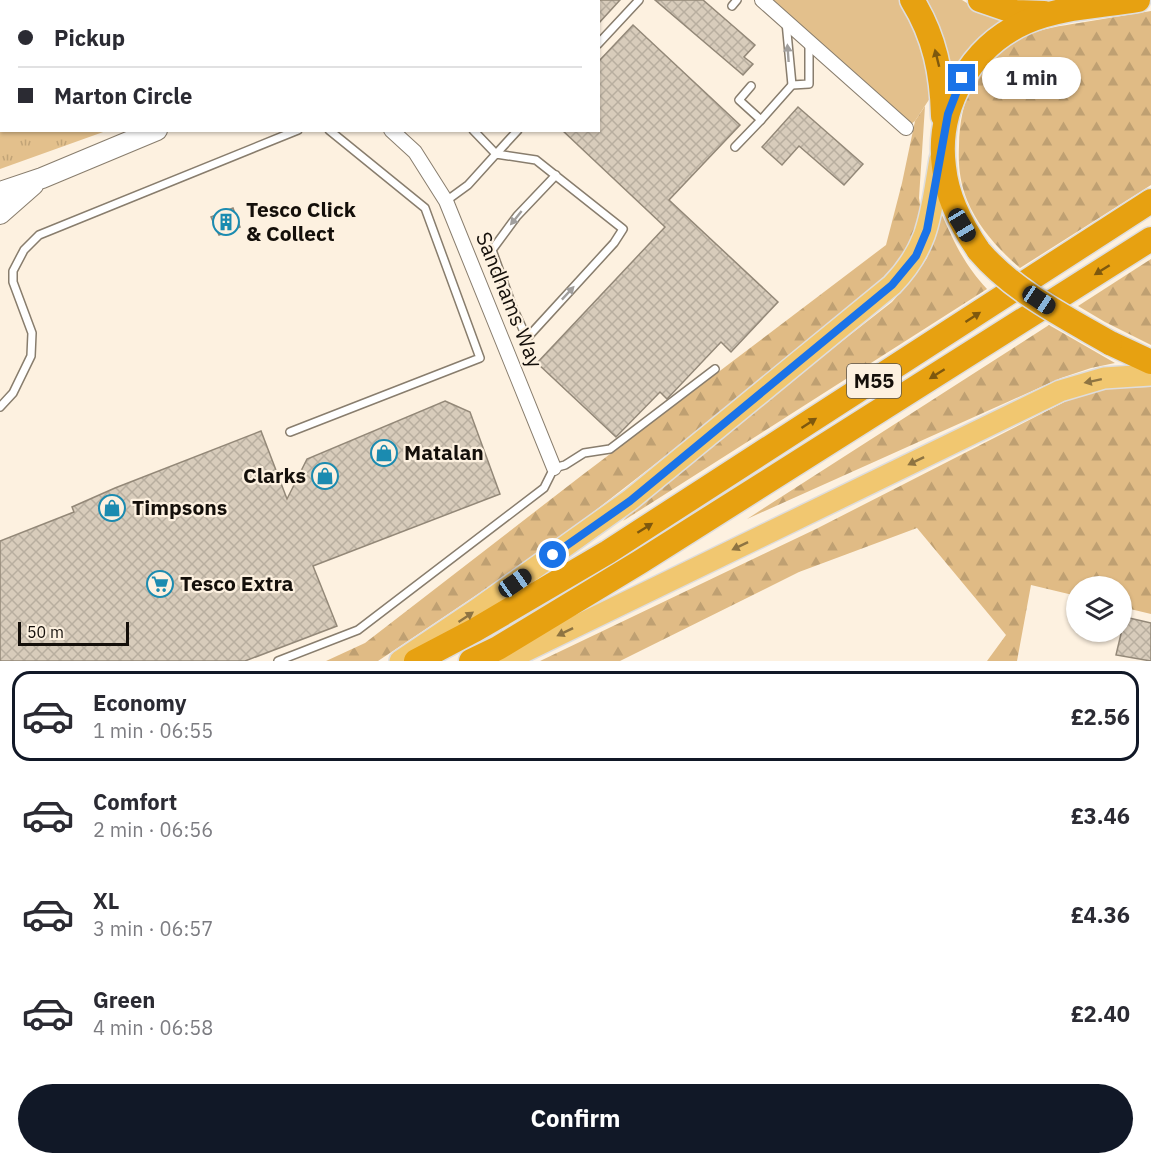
<!DOCTYPE html>
<html lang="en">
<head>
<meta charset="utf-8">
<style>
  :root { --surface:#fff; --page:#f2f2f3; --text:#2b2b33; --muted:#7c7c81; --line:#e1e1e2; --accent:#111827 }
  body { margin:0; font-family:"IBM Plex Sans",sans-serif; background:var(--page); color:var(--text); height:100vh; display:flex; flex-direction:column; font-size:22px; white-space:nowrap }
  * { box-sizing:border-box; margin:0 }
  p { font-size:20px; color:var(--muted) }
  .icon { flex:none; width:33px; height:33px; fill:none; stroke:currentColor; stroke-width:2; stroke-linecap:round; stroke-linejoin:round }
  .map { position:relative; height:661px; overflow:hidden }
  .drawer { display:flex; flex-direction:column; background:var(--surface); flex:1 }
  .drawer>* { flex:none }
  .top-card { position:absolute; left:0px; top:0px; width:600px; height:132px; box-shadow:0 2px 4px #0004; display:grid; align-content:center; height:132px; padding:0 18px; background:var(--surface) }
  .fabs { position:absolute; left:1066px; top:576px; display:grid; gap:12px }
  .fabs a { display:grid; place-items:center; width:66px; height:66px; border-radius:50%; background:var(--surface); box-shadow:0 2px 4px #0004; font-size:30px }
  .scale { position:absolute; left:18px; bottom:15px; width:111px; box-sizing:border-box; padding-left:6px; border:3px solid #140f0a; border-top:0; font-size:16px; line-height:21px; white-space:nowrap; color:#140f0a; -webkit-text-stroke:4px #fdf1e0; paint-order:stroke }
  .end { position:absolute; width:27px; height:27px; margin:-14px; border:8px solid #1a73e8; background:#fff; box-shadow:0 0 0 3px #fff }
  .from { border-radius:50% }
  .bubble { position:absolute; height:42px; border-radius:21px; background:var(--surface); box-shadow:0 2px 4px #0004; font-size:20px; font-weight:800; line-height:42px; text-align:center }
  .car { position:absolute; width:18px; height:36px; margin:-18px -9px; border-radius:8px; box-shadow:0 0 4px 2px #0007; background:linear-gradient(#222 24%,#8ab4d8 0 40%,#222 0 76%,#8ab4d8 0 86%,#222 0) }
  .top-card b { display:flex; align-items:center; gap:21px; height:57px; font-size:22px }
  .top-card b+b { border-top:2px solid var(--line) }
  .top-card i { width:15px; height:15px; background:var(--text) }
  ul { padding:10px 0 0; list-style:none }
  li { display:flex; align-items:center; gap:18px; height:90px; margin:0 12px 9px; padding:0 6px; border:3px solid transparent; border-radius:18px }
  li div { flex:1 }
  li b { display:block; font-size:22px }
  li em { font-style:normal; font-weight:800 }
  li.on { border-color:var(--accent) }
  li>.icon { width:54px; height:54px; stroke-width:1.5 }
  .button { display:flex; gap:12px; margin-top:auto; padding:12px 18px }
  .button a { flex:1; height:69px; border-radius:36px; background:var(--accent); color:#fff; font-size:24px; font-weight:800; line-height:69px; text-align:center }
  .map>svg:first-child { display:block }
</style>
</head>
<body>
<div class="map">
<svg width="1151" height="661" viewBox="0 0 1151 661">
  <defs>
    <pattern id="forest-firs" width="22" height="20" patternUnits="userSpaceOnUse" patternTransform="scale(1.5)"><rect width="22" height="20" fill="#e0bb85"/><path d="M5 1l3.5 6h-7zM16 11l3.5 6h-7z" fill="#bfa072"/></pattern>
    <pattern id="park-tufts" width="24" height="20" patternUnits="userSpaceOnUse" patternTransform="scale(1.5)"><rect width="24" height="20" fill="#e3c08c"/><path d="M3 7l-1-3M5 7V3M7 7l1-3M15 17l-1-3M17 17v-4M19 17l1-3" fill="none" stroke="#c2a477"/></pattern>
    <pattern id="building-cross-hatch" width="8" height="8" patternUnits="userSpaceOnUse" patternTransform="scale(1.5)"><rect width="8" height="8" fill="#d8ccbb"/><path d="M0 0l8 8M0 8l8-8" fill="none" stroke="#b8ae9f"/></pattern>
  </defs>
  <rect width="100%" height="100%" fill="#fdf1e0"/>
  <g fill="#e3c08c">
    <path d="M762 0H910L934 92 915 121 906 128Z"/>
    <path d="M922 0H962L975 8 1007 19 952 75Z"/>
  </g>
  <g fill="url(#forest-firs)">
    <path d="M1151 11V185L1020 268C998 249 978 227 967 200 960 182 958 166 959 146 960 94 978 61 1026 36 1042 28 1061 26 1079 23 1103 19 1127 15 1151 11Z"/>
    <path d="M925 106 919 198 921 211 920 223 897 269 832 324 682 443 551 545 378 661H326L365 643 581 476 886 245 902 183 915 121Z"/>
    <path d="M941 213C955 244 964 264 987 289L623 521 634 509 726 432 892 302 914 277 927 258Z"/>
    <path d="M1151 259V345L1105 322 1078 306Z"/>
    <path d="M1049 325 1115 363 1091 368 1061 378 747 519Z"/>
    <path d="M1151 387V614L1122 607V586H1077V596L1031 585 1017 661H987L1006 635 917 528 799 572 620 661H540L816 529 1076 396 1109 388Z"/>
  </g>
  <path fill="url(#park-tufts)" d="M0 0 44 1 2 2V130L106 131 0 169Z"/>
  <g fill="url(#building-cross-hatch)" stroke="#938878" stroke-width="1.5">
    <path d="M598 0H620L598 24Z"/>
    <path d="M655 0H703L755 45 744 57 753 64 743 75Z"/>
    <path d="M633 25 740 125 669 200 778 302 731 352 721 342 667 399 660 392 616 437 537 363 665 227 562 130H598V62Z"/>
    <path d="M798 107 863 164 844 185 799 146 782 165 762 147Z"/>
    <path d="M233 208 240 227 219 235 211 217Z"/>
    <path d="M445 401 470 412 500 494 313 566 337 626 245 661H0V541L74 512 72 507 115 488 261 431 287 499 307 459Z"/>
    <path d="M1125 617 1151 623V661L1116 655Z"/>
  </g>
  <g fill="none" stroke-linecap="round" stroke-linejoin="round">
    <defs>
      <g id="lane">
        <path d="M410 2 411 0"/>
        <path d="M732 6 737 0"/>
        <path d="M786 22 792 85"/>
        <path d="M598 44 639 0"/>
        <path d="M751 86 739 100 761 120 792 85 809 84V43"/>
        <path d="M473 130 496 154 518 130"/>
        <path d="M735 147 761 120"/>
        <path d="M446 201 468 185 496 154 536 160 623 229 614 243 527 338 513 308 492 250 517 216 556 175"/>
        <path d="M0 407 13 393 31 356 32 333 13 282V271L24 250 39 235 298 130"/>
        <path d="M290 432 480 358 425 208 329 130"/>
        <path d="M278 661 358 630 544 488 554 468 565 465 584 453 610 449 715 369"/>
      </g>
      <g id="street">
        <path d="M131 0 132 2"/>
        <path d="M762 0 906 128"/>
        <path d="M391 130 415 152 446 201 554 468"/>
      </g>
      <g id="secondary">
        <path d="M362 2 364 0"/>
        <path d="M0 192 42 178 157 130"/>
        <path d="M0 214 33 185"/>
      </g>
      <g id="primary">
        <path d="M400 661 476 610 630 500 892 285C931 245 931 210 940 159"/>
        <path d="M505 661 1060 391 1104 378 1151 375"/>
      </g>
      <g id="highway">
        <path d="M912 0C935 37 942 74 943 116"/>
        <path d="M980 0 1015 12 1044 13"/>
        <path d="M979 251C961 225 947 198 944 167 936 107 971 46 1026 22 1059 7 1103 6 1138 0"/>
        <path d="M1110 343 1151 362"/>
        <path d="M416 661 475 630 608 552 1151 201"/>
        <path d="M471 661 498 648 640 562 1151 239"/>
      </g>
    </defs>
    <use href="#lane" stroke="#887d6d" stroke-width="10"/>
    <use href="#street" stroke="#887d6d" stroke-width="16"/>
    <use href="#secondary" stroke="#887d6d" stroke-width="22"/>
    <use href="#primary" stroke="#dedddd" stroke-width="24"/>
    <use href="#highway" stroke="#dedddd" stroke-width="27"/>
    <use href="#lane" stroke="#fff" stroke-width="7"/>
    <use href="#street" stroke="#fff" stroke-width="14"/>
    <use href="#secondary" stroke="#fff" stroke-width="20"/>
    <use href="#primary" stroke="#f1c770" stroke-width="21"/>
    <use href="#highway" stroke="#e7a111" stroke-width="24"/>
    <defs>
      <path id="highway-bridge" d="M979 251C1013 291 1065 317 1110 343"/>
    </defs>
    <use href="#highway-bridge" stroke="#dedddd" stroke-width="27" stroke-linecap="butt"/>
    <use href="#highway-bridge" stroke="#e7a111" stroke-width="24"/>
  </g>
  <defs><path id="oneway-solid" d="M-6-.8H1V-3.2L6.5 0L1 3.2V.8H-6Z" transform="scale(1.5)"/></defs>
  <g fill="#a19f9d">
    <use href="#oneway-solid" transform="translate(788 53) rotate(-94)"/>
    <use href="#oneway-solid" transform="translate(516 218) rotate(129)"/>
    <use href="#oneway-solid" transform="translate(568 293) rotate(-47)"/>
  </g>
  <g fill="#7e580e">
    <use href="#oneway-solid" transform="translate(937 58) rotate(-104)"/>
    <use href="#oneway-solid" transform="translate(1102 270) rotate(148)"/>
    <use href="#oneway-solid" transform="translate(973 317) rotate(-33)"/>
    <use href="#oneway-solid" transform="translate(937 374) rotate(148)"/>
    <use href="#oneway-solid" transform="translate(809 423) rotate(-33)"/>
    <use href="#oneway-solid" transform="translate(645 528) rotate(-32)"/>
  </g>
  <g fill="#8e7442">
    <use href="#oneway-solid" transform="translate(1093 381) rotate(168)"/>
    <use href="#oneway-solid" transform="translate(916 461) rotate(154)"/>
    <use href="#oneway-solid" transform="translate(740 546) rotate(154)"/>
    <use href="#oneway-solid" transform="translate(466 617) rotate(-34)"/>
    <use href="#oneway-solid" transform="translate(565 632) rotate(154)"/>
  </g>
  <g fill="none" stroke-linecap="round" stroke-linejoin="round">
    <path stroke="#1a73e8" stroke-width="8" d="M553 555 630 501 892 285 916 256 927 230 948 114 962 78"/>
  </g>
  <defs>
    <symbol id="building-ring" viewBox="-11 -11 22 22"><circle r="9.5" fill="#fdf1e0" stroke="#1b8bb0" stroke-width="1.5"/><path d="M-4-6H4V6H1V3H-1V6H-4ZM-2.5-4.3h1.7v1.8h-1.7ZM.8-4.3h1.7v1.8H.8ZM-2.5-1h1.7V.8h-1.7ZM.8-1h1.7V.8H.8Z" fill="#1b8bb0"/></symbol>
    <symbol id="shop-ring" viewBox="-11 -11 22 22"><circle r="9.5" fill="#fdf1e0" stroke="#1b8bb0" stroke-width="1.5"/><path d="M-5-2.5h2.3a2.7 3.5 0 0 1 5.4 0H5L5.5 6h-11ZM-1.5-2.5h3a1.5 2.3 0 0 0-3 0Z" fill="#1b8bb0"/></symbol>
    <symbol id="supermarket-ring" viewBox="-11 -11 22 22"><circle r="9.5" fill="#fdf1e0" stroke="#1b8bb0" stroke-width="1.5"/><path d="M-6-5.5h2.5l.6 2H6L4.5 2H-2.5L-4.4-4H-6ZM-1.5 3.2a1.3 1.3 0 1 0 .1 0ZM3 3.2a1.3 1.3 0 1 0 .1 0Z" fill="#1b8bb0"/></symbol>
  </defs>
  <g fill-rule="evenodd">
    <use href="#building-ring" x="211" y="207" width="30" height="30"/>
    <use href="#shop-ring" x="369" y="438" width="30" height="30"/>
    <use href="#shop-ring" x="310" y="461" width="30" height="30"/>
    <use href="#shop-ring" x="97" y="493" width="30" height="30"/>
    <use href="#supermarket-ring" x="145" y="569" width="30" height="30"/>
  </g>
  <g text-anchor="middle" stroke-width="4.5" stroke-linejoin="round" paint-order="stroke">
    <rect fill="#fdf1e0" stroke="#5a534a" stroke-width="1.5" x="847" y="364" width="54" height="34" rx="4.5"/>
    <g font-size="20" font-weight="bold" fill="#140f0a">
      <text x="874" y="388">M55</text>
    </g>
    <g font-size="21" font-weight="bold" fill="#140f0a" stroke="#fdf1e0" text-anchor="start">
      <text x="246" y="217">Tesco Click<tspan x="246" dy="24">&amp; Collect</tspan></text>
      <text x="404" y="460">Matalan</text>
      <text x="306" y="483" text-anchor="end">Clarks</text>
      <text x="132" y="515">Timpsons</text>
      <text x="180" y="591">Tesco Extra</text>
    </g>
    <g font-size="21" fill="#140f0a" stroke="#fdf1e0">
      <text transform="translate(509 300) rotate(68)" y="7">Sandhams Way</text>
    </g>
  </g>
</svg>
<div class="fabs">
<a><svg class="icon" aria-label="layers" viewBox="0 0 24 24"><path d="M12 4l9 5-9 5-9-5zM3 14l9 5 9-5"/></svg></a>
</div>
<div class="scale">50 m</div>
<i class="end from" style="left:553px;top:555px"></i>
<i class="end" style="left:962px;top:78px"></i>
<div class="bubble" style="left:982px;top:57px;width:99px">1 min</div>
<i class="car" style="left:962px;top:225px;rotate:149deg"></i>
<i class="car" style="left:1039px;top:300px;rotate:124deg"></i>
<i class="car" style="left:515px;top:583px;rotate:55deg"></i>
<div class="top-card">
<b><i class="from"></i>Pickup</b>
<b><i></i>Marton Circle</b>
</div>
</div>
<section class="drawer">
<ul>
<li class="on"><svg class="icon" aria-label="car" viewBox="0 0 24 24"><path d="M5 17H2v-5l4-1 3-4h7l3 4 3 1v5h-3M9 17h6M6 11h13"/><circle cx="7" cy="17" r="2"/><circle cx="17" cy="17" r="2"/></svg><div><b>Economy</b><p>1 min · 06:55</p></div><em>£2.56</em></li>
<li><svg class="icon" aria-label="car" viewBox="0 0 24 24"><path d="M5 17H2v-5l4-1 3-4h7l3 4 3 1v5h-3M9 17h6M6 11h13"/><circle cx="7" cy="17" r="2"/><circle cx="17" cy="17" r="2"/></svg><div><b>Comfort</b><p>2 min · 06:56</p></div><em>£3.46</em></li>
<li><svg class="icon" aria-label="car" viewBox="0 0 24 24"><path d="M5 17H2v-5l4-1 3-4h7l3 4 3 1v5h-3M9 17h6M6 11h13"/><circle cx="7" cy="17" r="2"/><circle cx="17" cy="17" r="2"/></svg><div><b>XL</b><p>3 min · 06:57</p></div><em>£4.36</em></li>
<li><svg class="icon" aria-label="car" viewBox="0 0 24 24"><path d="M5 17H2v-5l4-1 3-4h7l3 4 3 1v5h-3M9 17h6M6 11h13"/><circle cx="7" cy="17" r="2"/><circle cx="17" cy="17" r="2"/></svg><div><b>Green</b><p>4 min · 06:58</p></div><em>£2.40</em></li>
</ul>
<div class="button"><a>Confirm</a></div>
</section>
</body>
</html>
